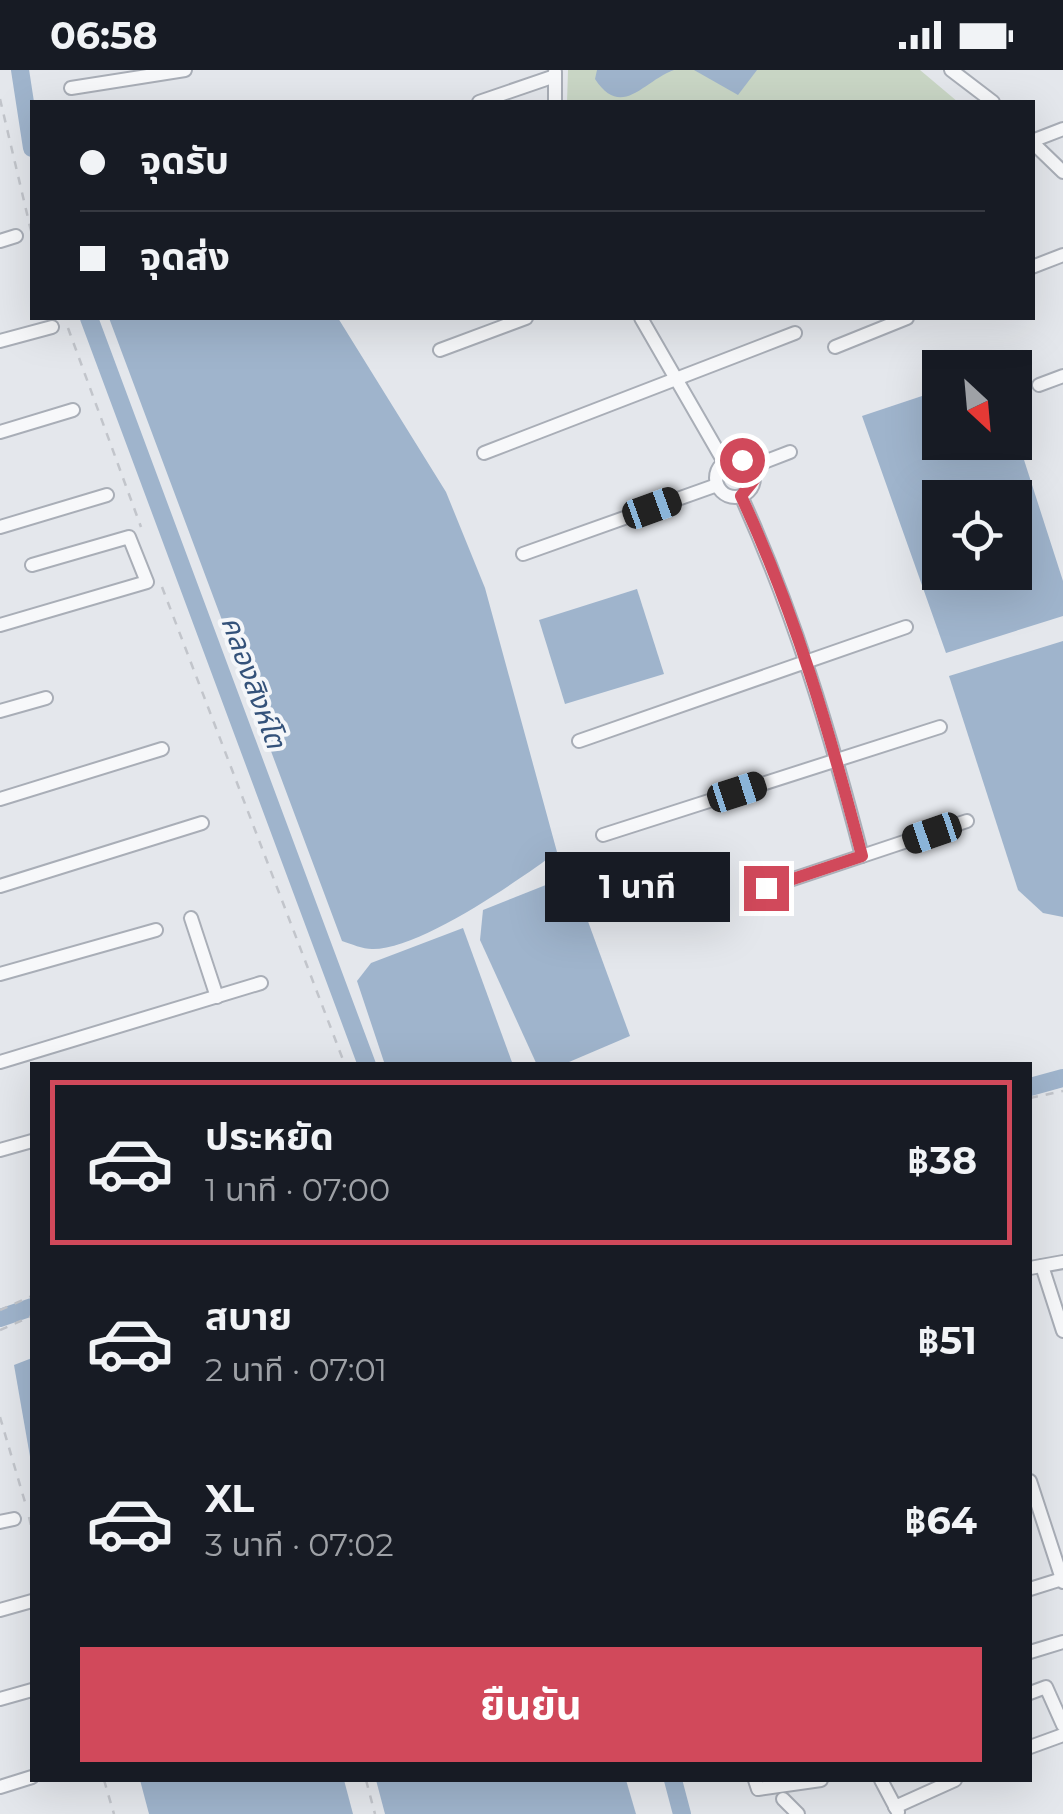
<!DOCTYPE html>
<html lang="th">
<head>
<meta charset="utf-8">
<style>
  :root { --surface:#171b24; --page:#242831; --text:#f1f3f6; --muted:#9ea1a6; --line:#363941; --accent:#d1495b }
  body { margin:0; font-family:Montserrat,"Noto Sans Thai",sans-serif; background:var(--page); color:var(--text); height:100vh; display:flex; flex-direction:column; font-size:38px; white-space:nowrap }
  * { box-sizing:border-box; margin:0 }
  p { font-size:32px; color:var(--muted) }
  .icon { flex:none; width:55px; height:55px; fill:none; stroke:currentColor; stroke-width:2; stroke-linecap:round; stroke-linejoin:round }
  .map { position:relative; flex:1; overflow:hidden }
  .drawer { position:absolute; left:30px; top:992px; width:1002px; height:720px; display:flex; flex-direction:column; background:var(--surface); border-radius:0px; box-shadow:0 10px 40px #0002 }
  .drawer>* { flex:none }
  .top-card { position:absolute; left:30px; top:30px; width:1005px; height:220px; border-radius:0px; box-shadow:0 10px 40px #0002; display:grid; align-content:center; height:220px; padding:0 50px; background:var(--surface) }
  .needle { width:65px; rotate:154deg }
  .fabs { position:absolute; left:922px; top:280px; display:grid; gap:20px }
  .fabs a { display:grid; place-items:center; width:110px; height:110px; border-radius:0px; background:var(--surface); box-shadow:0 10px 40px #0002; font-size:50px }
  .end { position:absolute; width:45px; height:45px; margin:-22px; border:12px solid #d1495b; background:#fff; box-shadow:0 0 0 5px #fff }
  .from { border-radius:50% }
  .bubble { position:absolute; height:70px; border-radius:0px; background:var(--surface); box-shadow:0 10px 40px #0002; font-size:32px; font-weight:700; line-height:70px; text-align:center }
  .car { position:absolute; width:30px; height:60px; margin:-30px -15px; border-radius:12px; box-shadow:0 0 8px 2px #0007; background:linear-gradient(#222 24%,#8ab4d8 0 40%,#222 0 76%,#8ab4d8 0 86%,#222 0) }
  .top-card b { display:flex; align-items:center; gap:35px; height:95px; font-size:38px }
  .top-card b+b { border-top:2px solid var(--line) }
  .top-card i { width:25px; height:25px; background:var(--text) }
  ul { padding:18px 0 0; list-style:none }
  li { display:flex; align-items:center; gap:30px; height:165px; margin:0 20px 15px; padding:0 30px; border:5px solid transparent; border-radius:0px }
  li div { flex:1 }
  li b { display:block; font-size:38px }
  li em { font-style:normal; font-weight:700 }
  li.active { border-color:var(--accent) }
  li>.icon { width:90px; height:90px; stroke-width:1.5 }
  .cta { display:flex; gap:20px; margin-top:auto; padding:20px 50px }
  .cta a { flex:1; height:115px; border-radius:0px; background:var(--accent); color:#fff; font-size:40px; font-weight:700; line-height:115px; text-align:center }
  .status { display:flex; justify-content:space-between; align-items:center; height:70px; padding:0 50px; background:var(--surface); direction:ltr }
  .status svg { height:28px; fill:currentColor }
  .map>svg:first-child { display:block }
</style>
</head>
<body>
<div class="status"><b>06:58</b><svg viewBox="0 0 49 12"><path d="M0 12V9h3v3zM5 12V6h3v6zM10 12V3h3v9zM15 12V0h3v12zM26 1h20v11H26zM47 4h2v5h-2z"/></svg></div>
<div class="map">
<svg width="1063" height="1744" viewBox="0 0 1063 1744">
  <rect width="100%" height="100%" fill="#e4e7ec"/>
  <path fill="#c9d6c5" d="M568 0H920L958 32H567Z"/>
  <g fill="#9fb4cc" fill-rule="evenodd">
    <path d="M597 0H674C643 11 622 50 595 9Z"/>
    <path d="M694 0H757L738 25Z"/>
    <path d="M109 248H338L446 422 485 518 557 782C519 810 419 880 372 879 363 879 351 874 342 871Z"/>
    <path d="M940 320V372H1015V362L1063 511V546L946 583 862 346ZM940 428H1015V502H940Z"/>
    <path d="M637 519 664 604 565 634 539 550Z"/>
    <path d="M1063 571V847L1043 843 1018 820 949 606Z"/>
    <path d="M571 805 630 966 562 995H537L480 870 483 840Z"/>
    <path d="M463 858 513 995H385L357 911 371 893Z"/>
    <path d="M32 1288V1398L14 1295Z"/>
    <path d="M140 1710H344L353 1744H149Z"/>
    <path d="M376 1710H626L636 1744H385Z"/>
  </g>
  <g fill="none" stroke-linecap="round" stroke-linejoin="round">
    <g stroke="#9fb4cc" stroke-width="18">
      <path d="M20 0 32 78"/>
      <path d="M89 248 367 995"/>
      <path d="M1030 1017 1063 1008"/>
      <path d="M0 1248 32 1237"/>
      <path d="M673 1710 682 1744"/>
    </g>
    <defs>
      <g id="street">
        <path d="M951 0 993 32"/>
        <path d="M71 18 185 0"/>
        <path d="M479 32 555 6"/>
        <path d="M555 32V2"/>
        <path d="M1032 71 1063 59"/>
        <path d="M1032 72 1063 102"/>
        <path d="M0 171 16 166"/>
        <path d="M1032 197 1063 185"/>
        <path d="M641 248 724 392"/>
        <path d="M0 271 52 257"/>
        <path d="M835 277 907 248"/>
        <path d="M440 280 526 248"/>
        <path d="M1039 315 1063 306"/>
        <path d="M0 362 73 340"/>
        <path d="M484 383 795 263"/>
        <circle cx="735" cy="408" r="19"/>
        <path d="M751 397 790 382"/>
        <path d="M741 426C794 543 830 662 862 786"/>
        <path d="M0 457 107 425"/>
        <path d="M523 484 717 415"/>
        <path d="M0 555 147 512 129 467 32 495"/>
        <path d="M0 641 46 628"/>
        <path d="M579 671 906 557"/>
        <path d="M0 729 162 679"/>
        <path d="M603 765 940 657"/>
        <path d="M0 816 202 753"/>
        <path d="M766 818 967 751"/>
        <path d="M191 848 217 927"/>
        <path d="M0 904 156 860"/>
        <path d="M0 992 261 913"/>
        <path d="M0 1080 32 1071"/>
        <path d="M1042 1196 1063 1261"/>
        <path d="M1030 1198 1063 1192"/>
        <path d="M1030 1411 1063 1512"/>
        <path d="M0 1452 14 1449"/>
        <path d="M1030 1519 1062 1509"/>
        <path d="M0 1540 32 1531"/>
        <path d="M1030 1582 1063 1572"/>
        <path d="M1030 1623 1046 1617 1063 1655"/>
        <path d="M0 1629 32 1620"/>
        <path d="M1030 1677 1063 1665"/>
        <path d="M755 1710 758 1719 821 1710"/>
        <path d="M881 1710 898 1742"/>
        <path d="M0 1717 32 1707"/>
        <path d="M783 1729 798 1744"/>
        <path d="M895 1737 955 1710"/>
      </g>
    </defs>
    <use href="#street" stroke="#a9aeb7" stroke-width="16"/>
    <g stroke="#c2c5cb" stroke-width="2.5" stroke-dasharray="8 8" stroke-linecap="butt">
      <path d="M0 29 32 165"/>
      <path d="M68 258 141 457"/>
      <path d="M162 517 345 995"/>
      <path d="M1030 1028 1063 1021"/>
      <path d="M0 1240 32 1226"/>
      <path d="M0 1260 32 1246"/>
      <path d="M0 1347 27 1439"/>
      <path d="M29 1447 32 1460"/>
      <path d="M104 1710 114 1744"/>
      <path d="M366 1710 375 1744"/>
    </g>
    <use href="#street" stroke="#f7f8fa" stroke-width="12"/>
  </g>
  <g fill="none" stroke-linecap="round" stroke-linejoin="round">
    <path stroke="#d1495b" stroke-width="12" d="M742 390 752 398 754 410 741 426C795 542 830 663 862 786L766 818"/>
  </g>
  <g text-anchor="middle" stroke-width="8" stroke-linejoin="round" paint-order="stroke">
    <g font-size="28" font-style="italic" fill="#34527a" stroke="#f4f6f9">
      <text transform="translate(254 612) rotate(70)" y="10">คลองสิงห์โต</text>
    </g>
  </g>
</svg>
<div class="fabs">
<a><svg class="needle" viewBox="-14 -14 28 28"><path d="M0-13l5 13h-10z" fill="#e53935"/><path d="M0 13l5-13h-10z" fill="#9ea1a6"/></svg></a>
<a><svg class="icon" aria-label="locate" viewBox="0 0 24 24"><circle cx="12" cy="12" r="6"/><path d="M12 2v4M12 18v4M2 12h4M18 12h4"/></svg></a>
</div>
<i class="end from" style="left:742px;top:390px"></i>
<i class="end" style="left:766px;top:818px"></i>
<div class="bubble" style="left:545px;top:782px;width:185px">1 นาที</div>
<i class="car" style="left:652px;top:438px;rotate:70deg"></i>
<i class="car" style="left:737px;top:722px;rotate:72deg"></i>
<i class="car" style="left:932px;top:763px;rotate:251deg"></i>
<div class="top-card">
<b><i class="from"></i>จุดรับ</b>
<b><i></i>จุดส่ง</b>
</div>
<section class="drawer">
<ul>
<li class="active"><svg class="icon" aria-label="car" viewBox="0 0 24 24"><path d="M5 17H2v-5l4-1 3-4h7l3 4 3 1v5h-3M9 17h6M6 11h13"/><circle cx="7" cy="17" r="2"/><circle cx="17" cy="17" r="2"/></svg><div><b>ประหยัด</b><p>1 นาที · 07:00</p></div><em>฿38</em></li>
<li><svg class="icon" aria-label="car" viewBox="0 0 24 24"><path d="M5 17H2v-5l4-1 3-4h7l3 4 3 1v5h-3M9 17h6M6 11h13"/><circle cx="7" cy="17" r="2"/><circle cx="17" cy="17" r="2"/></svg><div><b>สบาย</b><p>2 นาที · 07:01</p></div><em>฿51</em></li>
<li><svg class="icon" aria-label="car" viewBox="0 0 24 24"><path d="M5 17H2v-5l4-1 3-4h7l3 4 3 1v5h-3M9 17h6M6 11h13"/><circle cx="7" cy="17" r="2"/><circle cx="17" cy="17" r="2"/></svg><div><b>XL</b><p>3 นาที · 07:02</p></div><em>฿64</em></li>
</ul>
<div class="cta"><a>ยืนยัน</a></div>
</section>
</div>
</body>
</html>
